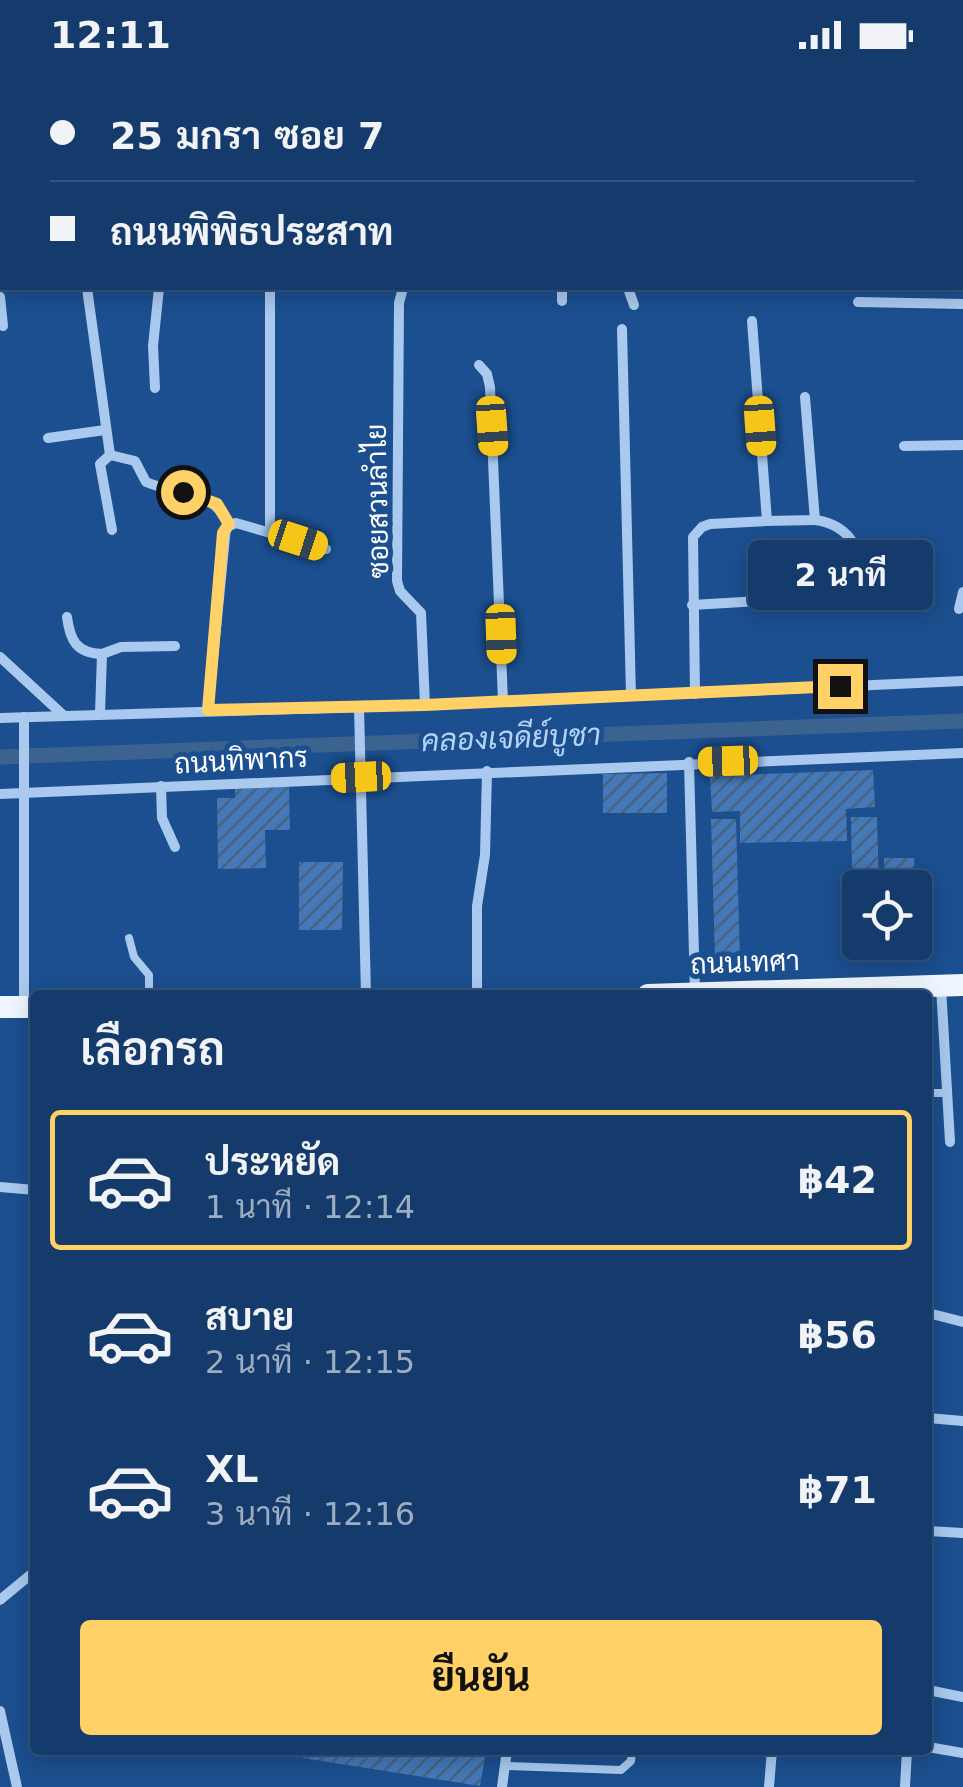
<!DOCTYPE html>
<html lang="th">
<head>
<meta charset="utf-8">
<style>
  :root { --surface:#143b6b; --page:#1d4271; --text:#f1f3f6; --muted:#9dadc1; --line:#33557e; --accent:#ffd166 }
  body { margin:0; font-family:"DejaVu Sans",Sarabun,sans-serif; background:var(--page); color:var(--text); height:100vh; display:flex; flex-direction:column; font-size:38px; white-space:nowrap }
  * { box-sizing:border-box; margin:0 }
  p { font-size:32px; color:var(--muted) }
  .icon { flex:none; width:55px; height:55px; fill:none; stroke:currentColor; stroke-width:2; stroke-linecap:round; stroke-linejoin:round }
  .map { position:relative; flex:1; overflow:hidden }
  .details { position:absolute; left:30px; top:920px; width:902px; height:765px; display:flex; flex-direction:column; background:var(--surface); border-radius:10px; box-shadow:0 5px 25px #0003,0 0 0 2px var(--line) }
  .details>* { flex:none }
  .top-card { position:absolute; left:0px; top:0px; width:965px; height:220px; box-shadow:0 5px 25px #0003,0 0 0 2px var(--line); display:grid; align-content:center; height:220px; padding:0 50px; background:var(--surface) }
  .fabs { position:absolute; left:842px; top:800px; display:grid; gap:20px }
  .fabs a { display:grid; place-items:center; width:90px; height:90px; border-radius:10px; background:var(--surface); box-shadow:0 5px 25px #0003,0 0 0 2px var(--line); font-size:50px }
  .end { position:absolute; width:45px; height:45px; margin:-22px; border:12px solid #ffd166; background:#111; box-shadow:0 0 0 5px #111 }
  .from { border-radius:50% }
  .bubble { position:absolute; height:70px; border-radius:10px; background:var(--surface); box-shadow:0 5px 25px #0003,0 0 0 2px var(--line); font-size:32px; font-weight:700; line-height:70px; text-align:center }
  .car { position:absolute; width:30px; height:60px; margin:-30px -15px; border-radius:12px; box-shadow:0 0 8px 2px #0007; background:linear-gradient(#f5c518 24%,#345 0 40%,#f5c518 0 76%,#345 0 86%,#f5c518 0) }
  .top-card b { display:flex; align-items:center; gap:35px; height:95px; font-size:38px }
  .top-card b+b { border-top:2px solid var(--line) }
  .top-card i { width:25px; height:25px; background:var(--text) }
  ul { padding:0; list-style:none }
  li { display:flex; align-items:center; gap:30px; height:140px; margin:0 20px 15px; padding:0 30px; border:5px solid transparent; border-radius:10px }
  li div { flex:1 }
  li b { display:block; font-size:38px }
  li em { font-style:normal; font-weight:700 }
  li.on { border-color:var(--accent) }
  li>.icon { width:90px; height:90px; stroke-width:1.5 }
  h2 { padding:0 50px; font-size:45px; line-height:120px }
  .cta { display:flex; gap:20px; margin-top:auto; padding:20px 50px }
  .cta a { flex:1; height:115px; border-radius:10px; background:var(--accent); color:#111; font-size:40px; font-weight:700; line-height:115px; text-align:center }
  .status { display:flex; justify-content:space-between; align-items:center; height:70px; padding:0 50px; background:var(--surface); direction:ltr }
  .status svg { height:28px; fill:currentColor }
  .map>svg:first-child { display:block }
</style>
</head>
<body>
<div class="status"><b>12:11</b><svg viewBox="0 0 49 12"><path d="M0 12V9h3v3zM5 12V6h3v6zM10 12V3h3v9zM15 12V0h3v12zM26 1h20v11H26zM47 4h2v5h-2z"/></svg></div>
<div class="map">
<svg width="963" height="1717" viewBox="0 0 963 1717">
  <defs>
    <pattern id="building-hatch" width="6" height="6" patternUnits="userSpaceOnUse" patternTransform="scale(2.5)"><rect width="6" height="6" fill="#4478b7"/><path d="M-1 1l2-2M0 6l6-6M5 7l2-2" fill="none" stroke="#486282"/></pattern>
  </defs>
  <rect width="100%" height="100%" fill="#1b4f8f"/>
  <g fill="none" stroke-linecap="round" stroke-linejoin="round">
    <path stroke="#3c6290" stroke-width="15" d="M0 687 963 651"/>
  </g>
  <g fill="url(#building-hatch)">
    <path d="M873 700 875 737 846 739 847 771 740 773V741L712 742 710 706Z"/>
    <path d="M667 703V743H603V704Z"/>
    <path d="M289 715 290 760H265L266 798 218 799 217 728H235V717Z"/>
    <path d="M851 747H877L879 818H860V860H853Z"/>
    <path d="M711 749H736L740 890 715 891Z"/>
    <path d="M884 788H914L915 818H884Z"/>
    <path d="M299 792H343L342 860H299Z"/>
    <path d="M884 872H915V877H885Z"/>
    <path d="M275 1680H300V1685L275 1683Z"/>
    <path d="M305 1680H473L486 1682 480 1716 303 1688Z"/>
  </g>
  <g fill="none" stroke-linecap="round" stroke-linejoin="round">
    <g stroke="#a9c9ee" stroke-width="8">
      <path d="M69 0V2"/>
      <path d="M465 0V2"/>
      <path d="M129 868 134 887 149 905V925"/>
      <path d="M928 1023H945"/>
      <path d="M505 1696 621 1700 631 1691 632 1680"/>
    </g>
    <g stroke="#a9c9ee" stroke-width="10">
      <path d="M242 0 243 2"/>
      <path d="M330 0V2"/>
      <path d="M715 2 906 0"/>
      <path d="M0 40H2"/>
      <path d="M962 164H963"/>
      <path d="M87 218 110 385 135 391 146 412C184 428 206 414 229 454"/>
      <path d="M270 218V461"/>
      <path d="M403 218 399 233 397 511 400 521 421 543 425 635"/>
      <path d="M562 218V231"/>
      <path d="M628 218 634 235"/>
      <path d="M0 227 3 256"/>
      <path d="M858 232 963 234"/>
      <path d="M622 259 631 626"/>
      <path d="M479 295 487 304 490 317 503 631"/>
      <path d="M155 318 153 276 159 218"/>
      <path d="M48 368 105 360"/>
      <path d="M904 376 963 375"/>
      <path d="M110 385 100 394 112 460"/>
      <path d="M767 451 815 450 805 327"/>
      <path d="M692 535 857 525C869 489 853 455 815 450"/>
      <path d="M959 539 963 522"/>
      <path d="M67 547C70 570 76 583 102 584"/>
      <path d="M0 587 63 645"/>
      <path d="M695 624 693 467 702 457 710 454 767 451 752 251"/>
      <path d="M359 637 366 925"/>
      <path d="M208 640 226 457 236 453 326 479"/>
      <path d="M100 643 102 584 121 577 175 576"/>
      <path d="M24 647V936"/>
      <path d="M0 648 425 635 963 611"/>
      <path d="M689 692 695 923"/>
      <path d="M161 716 162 748 175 777"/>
      <path d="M0 724 963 683"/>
      <path d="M941 917 950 1072"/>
      <path d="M477 925V836L485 785 487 701"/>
      <path d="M0 1117 35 1120"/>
      <path d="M928 1243 963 1252"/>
      <path d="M928 1348 963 1351"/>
      <path d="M928 1461 963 1463"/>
      <path d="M0 1530 35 1501"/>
      <path d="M928 1620 963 1627"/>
      <path d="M0 1641 17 1717"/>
      <path d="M928 1677 963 1683"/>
      <path d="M502 1717 507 1680"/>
      <path d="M769 1717 772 1680"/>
      <path d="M905 1717 907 1680"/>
    </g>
    <g stroke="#f0f6ff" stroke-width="22">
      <path d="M648 925 963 915"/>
      <path d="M0 937H35"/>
    </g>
  </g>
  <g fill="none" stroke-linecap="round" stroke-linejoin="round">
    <path stroke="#ffd166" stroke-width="12" d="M183 422 217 434 229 454 223 463 208 640 425 635 840 616"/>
  </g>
  <g text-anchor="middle" stroke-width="10" stroke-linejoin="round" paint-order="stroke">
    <g font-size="28" fill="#fff" stroke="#1b4f8f">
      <text transform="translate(377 431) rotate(-91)" y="10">ซอยสวนลำไย</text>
      <text transform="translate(241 690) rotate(-3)" y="10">ถนนทิพากร</text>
      <text transform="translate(745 892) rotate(-2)" y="10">ถนนเทศา</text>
    </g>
    <g font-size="30" font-style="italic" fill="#b5d3f5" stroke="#1b4f8f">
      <text transform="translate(511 668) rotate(-2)" y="10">คลองเจดีย์บูชา</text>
    </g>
  </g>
</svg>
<div class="fabs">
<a><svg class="icon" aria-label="locate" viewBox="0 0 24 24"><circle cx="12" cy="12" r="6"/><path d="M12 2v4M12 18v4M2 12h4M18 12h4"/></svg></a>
</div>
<i class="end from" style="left:183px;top:422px"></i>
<i class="end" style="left:840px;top:616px"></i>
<div class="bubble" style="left:748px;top:470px;width:185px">2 นาที</div>
<i class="car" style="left:492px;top:356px;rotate:176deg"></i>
<i class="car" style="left:760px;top:356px;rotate:176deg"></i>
<i class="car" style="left:298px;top:470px;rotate:108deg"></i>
<i class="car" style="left:501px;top:564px;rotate:178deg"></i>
<i class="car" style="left:728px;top:691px;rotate:268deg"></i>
<i class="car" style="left:361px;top:707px;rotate:267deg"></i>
<div class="top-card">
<b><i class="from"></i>25 มกรา ซอย 7</b>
<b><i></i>ถนนพิพิธประสาท</b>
</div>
<section class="details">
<h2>เลือกรถ</h2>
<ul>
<li class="on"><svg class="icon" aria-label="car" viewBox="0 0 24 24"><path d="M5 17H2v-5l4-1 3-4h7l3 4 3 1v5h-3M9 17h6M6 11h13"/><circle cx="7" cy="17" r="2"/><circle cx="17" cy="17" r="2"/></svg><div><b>ประหยัด</b><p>1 นาที · 12:14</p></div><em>฿42</em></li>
<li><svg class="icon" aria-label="car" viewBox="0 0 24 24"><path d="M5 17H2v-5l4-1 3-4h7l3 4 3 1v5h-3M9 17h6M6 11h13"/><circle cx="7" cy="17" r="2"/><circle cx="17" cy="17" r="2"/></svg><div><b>สบาย</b><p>2 นาที · 12:15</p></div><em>฿56</em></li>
<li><svg class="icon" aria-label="car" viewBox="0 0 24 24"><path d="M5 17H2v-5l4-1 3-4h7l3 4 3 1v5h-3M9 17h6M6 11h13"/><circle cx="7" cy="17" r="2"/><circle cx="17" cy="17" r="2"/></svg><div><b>XL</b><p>3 นาที · 12:16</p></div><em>฿71</em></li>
</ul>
<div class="cta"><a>ยืนยัน</a></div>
</section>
</div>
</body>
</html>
